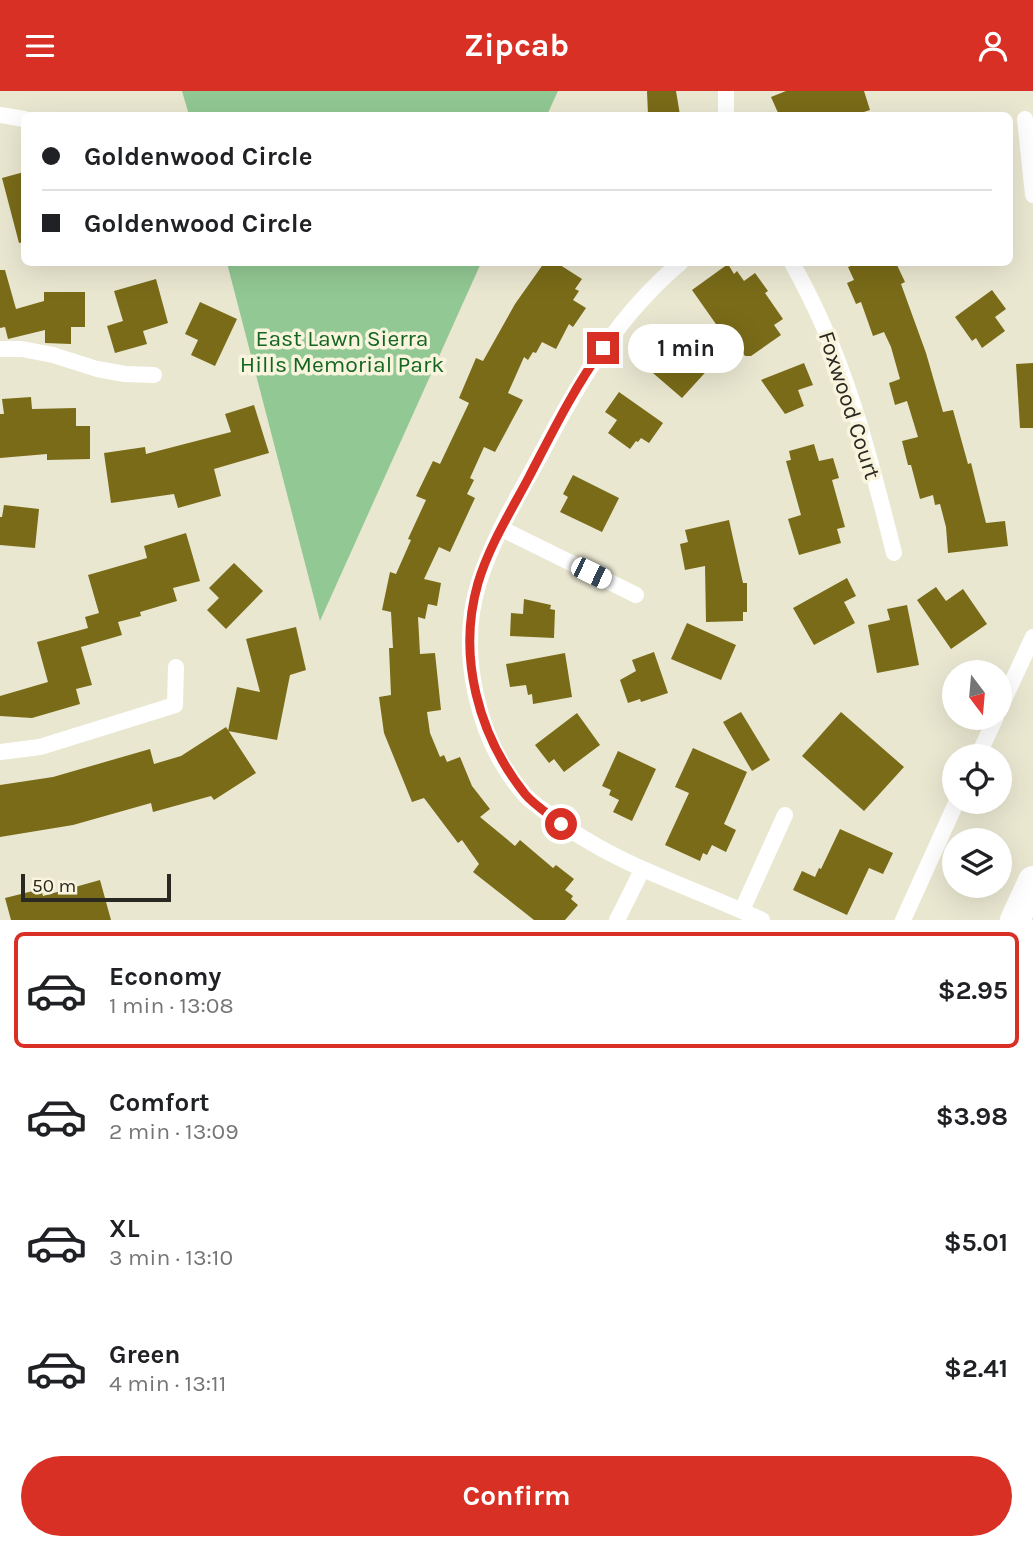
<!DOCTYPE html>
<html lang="en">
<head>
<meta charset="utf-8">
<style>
  :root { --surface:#fff; --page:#f6f6f6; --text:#202124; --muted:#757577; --line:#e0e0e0; --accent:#d93025 }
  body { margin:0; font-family:Karla,sans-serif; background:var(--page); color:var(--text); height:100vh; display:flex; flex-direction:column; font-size:26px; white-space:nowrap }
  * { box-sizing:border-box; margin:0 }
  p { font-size:23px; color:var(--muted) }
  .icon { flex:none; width:38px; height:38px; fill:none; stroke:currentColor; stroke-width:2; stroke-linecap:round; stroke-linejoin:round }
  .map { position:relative; height:829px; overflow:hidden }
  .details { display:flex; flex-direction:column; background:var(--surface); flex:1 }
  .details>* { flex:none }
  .banner { position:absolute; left:21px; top:21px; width:992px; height:154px; border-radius:10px; box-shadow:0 7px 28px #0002; display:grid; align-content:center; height:154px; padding:0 21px; background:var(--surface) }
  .needle { width:46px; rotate:164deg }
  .controls { position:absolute; left:942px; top:569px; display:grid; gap:14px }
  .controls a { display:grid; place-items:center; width:70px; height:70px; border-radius:50%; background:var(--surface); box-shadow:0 7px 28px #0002; font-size:35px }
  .scale { position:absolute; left:21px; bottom:18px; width:150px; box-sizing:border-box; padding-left:7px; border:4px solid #2a2921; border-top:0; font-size:19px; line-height:24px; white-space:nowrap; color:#2a2921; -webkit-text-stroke:5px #f8f4de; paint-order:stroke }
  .end { position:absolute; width:32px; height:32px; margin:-16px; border:9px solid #d93025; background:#fff; box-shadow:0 0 0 4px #fff }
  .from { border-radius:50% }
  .bubble { position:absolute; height:49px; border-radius:24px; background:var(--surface); box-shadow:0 7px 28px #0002; font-size:23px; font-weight:700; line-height:49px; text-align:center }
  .car { position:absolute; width:21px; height:42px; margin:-21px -10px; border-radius:9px; box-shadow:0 0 5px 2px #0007; background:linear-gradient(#fff 24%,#345 0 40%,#fff 0 76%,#345 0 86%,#fff 0) }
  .banner b { display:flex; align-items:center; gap:24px; height:66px; font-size:26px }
  .banner b+b { border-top:2px solid var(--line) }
  .banner i { width:18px; height:18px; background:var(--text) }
  ul { padding:12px 0 0; list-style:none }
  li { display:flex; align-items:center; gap:21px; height:116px; margin:0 14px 10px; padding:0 7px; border:4px solid transparent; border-radius:10px }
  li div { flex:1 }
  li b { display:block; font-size:26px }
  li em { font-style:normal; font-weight:700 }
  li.on { border-color:var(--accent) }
  li>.icon { width:63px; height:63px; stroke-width:1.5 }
  .primary-button { display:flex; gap:14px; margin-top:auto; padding:14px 21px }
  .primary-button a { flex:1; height:80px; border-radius:42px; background:var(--accent); color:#fff; font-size:28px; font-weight:700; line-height:80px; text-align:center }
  header { display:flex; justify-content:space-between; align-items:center; height:91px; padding:0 21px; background:var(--accent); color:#fff; font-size:32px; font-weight:700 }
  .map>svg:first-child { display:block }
</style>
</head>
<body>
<header><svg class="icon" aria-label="menu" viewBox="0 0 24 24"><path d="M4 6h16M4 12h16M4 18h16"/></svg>Zipcab<svg class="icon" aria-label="person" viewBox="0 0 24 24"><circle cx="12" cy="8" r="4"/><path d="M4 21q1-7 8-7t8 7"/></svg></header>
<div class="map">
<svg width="1033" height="829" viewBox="0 0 1033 829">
  <rect width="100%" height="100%" fill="#eae7d1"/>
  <g fill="#92c893">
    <path d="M182 0H558L547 24H189Z"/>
    <path d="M227 172H481L320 530Z"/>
  </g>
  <g fill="#796b18">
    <path d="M647 0H676L680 24H648Z"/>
    <path d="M786 0H864L870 19 855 24H779L771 6Z"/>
    <path d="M24 81V151L19 152 2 87Z"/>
    <path d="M544 172H557L582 188 575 198 579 200 573 209 586 217 573 236 569 233 556 258 542 251 536 262 533 261 528 269 524 266 508 302 523 309 495 361 484 356 470 387 474 389 467 403 475 407 450 461 439 456 424 488 441 492 437 515 428 513 425 528 418 526 420 563 435 562 441 619 427 621 430 642 440 666 444 664 447 671 460 666 472 695 490 718 480 726 515 755 520 749 553 777 556 774 574 788 565 799 573 805 571 808 578 814 565 829H534L473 781 479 773 462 749 458 752 424 707 412 711 384 642 379 606 391 604 389 557H393L391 521 382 519 390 481 396 483 411 449 408 448 426 409 416 405 433 370 440 373 469 312 459 307 476 267 483 270 515 213Z"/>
    <path d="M859 172H896L905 191 901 193 926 262 943 321 953 319 968 373 971 372 986 432 1005 430 1008 455 948 462 946 436 940 413 935 414 933 404 920 408 911 374H908L902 350 918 346 907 310 895 314 889 292 900 288 891 256 884 241 873 245 861 211 856 213 847 192 854 189 848 176Z"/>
    <path d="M728 173 734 183 737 180 744 190 755 182 768 200 765 202 783 228 774 234 781 244 751 265H745L722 233 718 236 692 199Z"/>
    <path d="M0 179H5L16 218 44 210V201H85V236H71V253L45 252V239L8 248 5 236 0 237Z"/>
    <path d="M156 188 168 232 143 240 147 253 115 262 107 235 123 230 114 200Z"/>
    <path d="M992 199 1006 218 995 226 1005 240 982 257 976 247 972 250 955 226Z"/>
    <path d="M200 211 237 228 215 275 191 264 198 249 185 243Z"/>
    <path d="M654 252 664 261 667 258 675 264 685 252 712 274 682 307 639 270Z"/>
    <path d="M804 272 813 294 798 299 804 315 785 323 761 289Z"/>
    <path d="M1033 272V337H1020L1016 273Z"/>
    <path d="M619 301 663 332 649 352 641 347 638 351 636 350 630 358 608 342 617 329 605 321Z"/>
    <path d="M31 306 32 318 76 317V335H90V368L47 369V363L0 367V323H4L2 308Z"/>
    <path d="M254 314 269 362 214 378 221 405 178 417 174 403 111 412 104 362 145 356 146 363 231 341 225 323Z"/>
    <path d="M814 353 819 370 833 367 839 387 832 389 845 436 837 438 841 452 799 464 788 428 801 424 786 370 791 369 789 360Z"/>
    <path d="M573 384 619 407 602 441 560 421 568 406 563 403Z"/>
    <path d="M4 414 39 418 35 457 0 454V426H2Z"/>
    <path d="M729 429 743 492H747V521H743V530L706 531 705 475 685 479 680 453 688 451 685 439Z"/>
    <path d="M186 442 200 490 173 497 177 510 140 521 141 525 118 531 122 544 81 556 92 594 76 598 80 613 32 627 0 625V605L48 591 37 551 88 537 85 526 99 522 88 484 147 467 144 455Z"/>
    <path d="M234 472 263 500 226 538 207 519 219 507 209 497Z"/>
    <path d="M847 487 856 505 844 511 855 532 814 554 793 517Z"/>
    <path d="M936 496 946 510 963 498 987 533 951 558 917 509Z"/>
    <path d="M524 508 551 514 550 518 555 519 554 547 510 545 511 522 523 523Z"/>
    <path d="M907 514 919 574 877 582 868 534 890 529 887 518Z"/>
    <path d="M687 532 736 554 721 589 671 568Z"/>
    <path d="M296 536 306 579 290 584 277 649 228 640 237 596 260 601 246 548Z"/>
    <path d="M654 561 668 602 641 611 640 608 628 612 620 589 636 580 632 569Z"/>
    <path d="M565 562 572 606 533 613 532 603 528 604 526 594 510 596 506 573Z"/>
    <path d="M741 621 770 669 752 680 723 631Z"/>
    <path d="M841 621 904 676 864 720 802 665Z"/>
    <path d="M577 622 600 654 564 681 554 668 549 672 535 654Z"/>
    <path d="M226 636 256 682 214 709 211 705 153 721 151 712 73 734 0 746V694L53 686 150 658 154 673 181 665Z"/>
    <path d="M693 657 747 681 724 733 736 739 726 761 712 754 707 764 703 762 700 770 665 754 689 702 675 696Z"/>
    <path d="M618 660 656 678 632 730 613 721 619 709 609 704 611 699 602 695Z"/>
    <path d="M840 738 893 762 883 783 869 777 847 824 793 799 802 780 815 786 819 777 821 778Z"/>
    <path d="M100 789 111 829H11L5 807 41 798 43 805Z"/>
  </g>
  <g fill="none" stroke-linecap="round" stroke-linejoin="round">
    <g stroke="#fff" stroke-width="16">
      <path d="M0 24 24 28"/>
      <path d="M726 24V0"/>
      <path d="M1025 28 1033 104"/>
      <path d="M680 172C618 224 578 292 541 363 519 404 493 446 479 491 457 560 477 650 525 704 532 712 542 718 550 724 613 774 691 795 762 829"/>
      <path d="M792 172C845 266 868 358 894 462"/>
      <path d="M0 258H22L53 264 97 278 125 283 154 284"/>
      <path d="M502 438 636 504"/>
      <path d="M999 619 1033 546"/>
      <path d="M0 661 40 656 175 614 176 576"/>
      <path d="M978 665 996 626"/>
      <path d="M742 819 785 724"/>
      <path d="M617 829 642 779"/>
      <path d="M903 829 957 710"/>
    </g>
    <path stroke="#fff" stroke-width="30" d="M1015 829 1033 790"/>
  </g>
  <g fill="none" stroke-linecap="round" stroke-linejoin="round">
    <path stroke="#d93025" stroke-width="9" d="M561 733C550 724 534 714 525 703 478 644 457 565 478 492 489 455 511 420 529 386 552 342 574 297 603 257"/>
  </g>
  <g text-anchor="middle" stroke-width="7" stroke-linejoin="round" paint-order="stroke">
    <g font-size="23" fill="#136620" stroke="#f8f4de">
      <text x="342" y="255">East Lawn Sierra<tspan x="342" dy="26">Hills Memorial Park</tspan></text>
    </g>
    <g font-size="23" fill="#2a2921" stroke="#f8f4de">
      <text transform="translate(850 314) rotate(72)" y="8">Foxwood Court</text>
    </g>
  </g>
</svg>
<div class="controls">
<a><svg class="needle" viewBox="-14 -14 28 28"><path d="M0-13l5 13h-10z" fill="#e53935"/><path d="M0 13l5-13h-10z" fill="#757577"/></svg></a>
<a><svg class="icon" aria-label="locate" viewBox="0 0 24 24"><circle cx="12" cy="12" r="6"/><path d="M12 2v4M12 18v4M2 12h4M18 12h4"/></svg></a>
<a><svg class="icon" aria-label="layers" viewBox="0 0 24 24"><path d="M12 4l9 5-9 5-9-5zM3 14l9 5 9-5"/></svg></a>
</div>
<div class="scale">50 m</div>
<i class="end from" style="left:561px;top:733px"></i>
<i class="end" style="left:603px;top:257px"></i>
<div class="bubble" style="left:628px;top:233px;width:116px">1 min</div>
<i class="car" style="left:591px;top:482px;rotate:116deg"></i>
<div class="banner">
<b><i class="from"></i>Goldenwood Circle</b>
<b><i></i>Goldenwood Circle</b>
</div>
</div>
<section class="details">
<ul>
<li class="on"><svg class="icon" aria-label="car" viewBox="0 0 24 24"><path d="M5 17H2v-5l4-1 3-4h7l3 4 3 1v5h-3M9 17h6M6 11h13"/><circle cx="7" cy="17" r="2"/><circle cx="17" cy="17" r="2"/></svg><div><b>Economy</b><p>1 min · 13:08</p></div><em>$2.95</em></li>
<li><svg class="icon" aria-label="car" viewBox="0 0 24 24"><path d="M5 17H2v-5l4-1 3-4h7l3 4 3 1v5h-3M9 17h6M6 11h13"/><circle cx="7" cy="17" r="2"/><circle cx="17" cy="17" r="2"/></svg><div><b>Comfort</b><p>2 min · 13:09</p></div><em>$3.98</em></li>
<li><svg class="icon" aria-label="car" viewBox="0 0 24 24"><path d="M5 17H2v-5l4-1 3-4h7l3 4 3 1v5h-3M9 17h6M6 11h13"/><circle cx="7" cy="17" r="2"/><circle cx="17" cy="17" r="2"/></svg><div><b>XL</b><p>3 min · 13:10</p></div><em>$5.01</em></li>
<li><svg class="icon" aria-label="car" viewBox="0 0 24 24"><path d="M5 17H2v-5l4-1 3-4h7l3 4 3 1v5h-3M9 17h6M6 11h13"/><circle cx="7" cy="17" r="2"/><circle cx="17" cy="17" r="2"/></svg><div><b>Green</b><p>4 min · 13:11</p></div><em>$2.41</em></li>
</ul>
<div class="primary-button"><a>Confirm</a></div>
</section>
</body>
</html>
